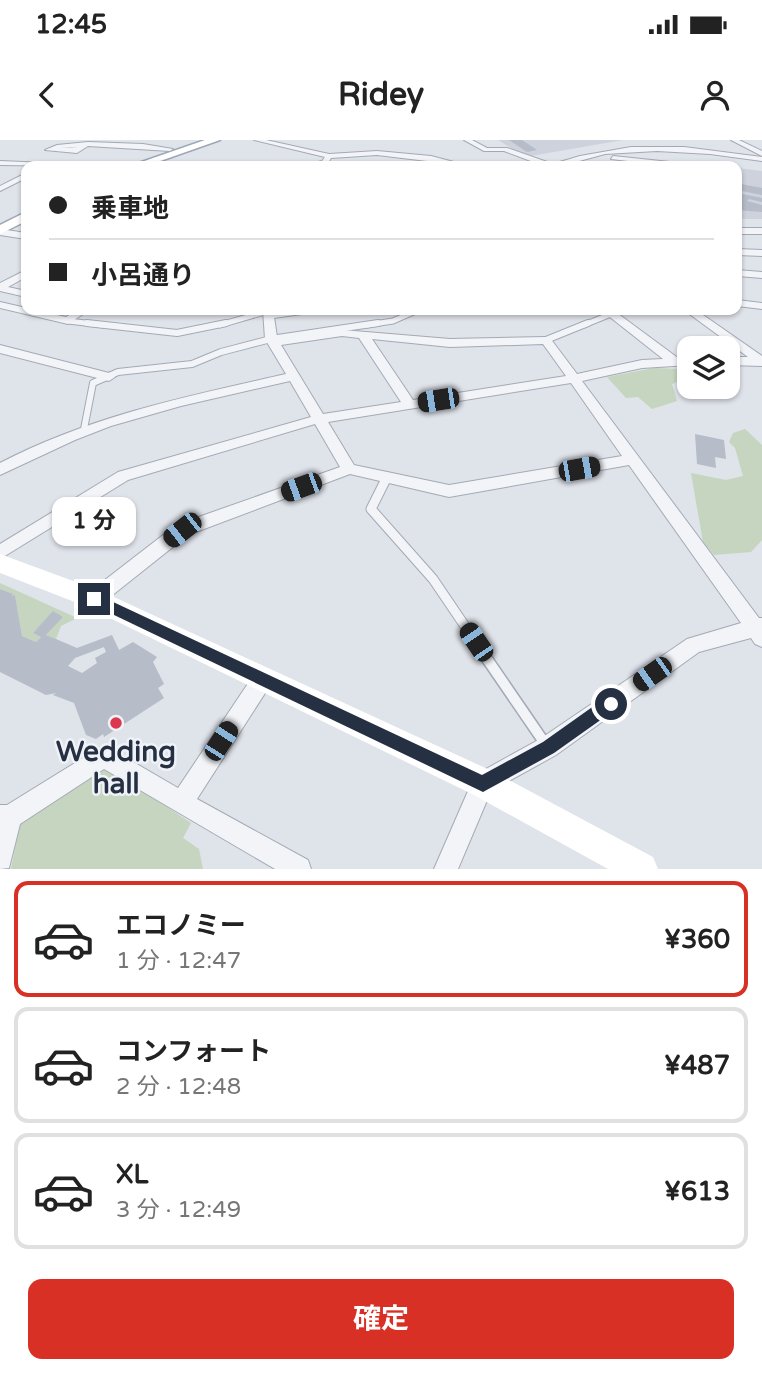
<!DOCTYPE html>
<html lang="ja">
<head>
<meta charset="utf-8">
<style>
  :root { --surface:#fff; --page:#f6f6f6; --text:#222; --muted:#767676; --line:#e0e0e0; --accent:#d93025 }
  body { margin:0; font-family:"Varela Round","Noto Sans JP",sans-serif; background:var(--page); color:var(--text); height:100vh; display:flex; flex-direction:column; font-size:26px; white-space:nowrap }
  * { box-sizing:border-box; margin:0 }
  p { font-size:23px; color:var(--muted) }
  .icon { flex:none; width:38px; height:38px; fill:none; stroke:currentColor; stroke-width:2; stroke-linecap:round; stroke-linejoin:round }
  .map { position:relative; height:729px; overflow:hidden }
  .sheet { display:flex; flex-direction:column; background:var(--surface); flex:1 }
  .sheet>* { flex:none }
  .banner { position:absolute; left:21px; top:21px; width:721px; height:154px; border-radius:14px; box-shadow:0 2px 5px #0004; display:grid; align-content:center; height:154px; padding:0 28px; background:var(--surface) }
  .buttons { position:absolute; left:677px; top:196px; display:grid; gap:14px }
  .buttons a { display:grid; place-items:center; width:63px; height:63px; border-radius:14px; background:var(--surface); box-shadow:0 2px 5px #0004; font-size:35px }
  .end { position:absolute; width:32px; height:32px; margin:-16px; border:9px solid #263043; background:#fff; box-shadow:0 0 0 4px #fff }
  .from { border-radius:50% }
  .bubble { position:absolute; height:49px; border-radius:14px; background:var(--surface); box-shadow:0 2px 5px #0004; font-size:23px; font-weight:700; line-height:49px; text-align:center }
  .car { position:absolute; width:21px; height:42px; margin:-21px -10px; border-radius:9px; box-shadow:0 0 5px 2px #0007; background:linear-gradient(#222 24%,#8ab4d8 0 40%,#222 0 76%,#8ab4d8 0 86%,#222 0) }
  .banner b { display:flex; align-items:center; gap:24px; height:66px; font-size:26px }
  .banner b+b { border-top:2px solid var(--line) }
  .banner i { width:18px; height:18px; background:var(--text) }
  ul { padding:12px 0 0; list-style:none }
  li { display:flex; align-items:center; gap:21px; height:116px; margin:0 14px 10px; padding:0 14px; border:4px solid var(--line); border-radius:14px }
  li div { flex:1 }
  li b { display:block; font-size:26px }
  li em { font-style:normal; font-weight:700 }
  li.on { border-color:var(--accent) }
  li>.icon { width:63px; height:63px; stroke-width:1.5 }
  .action { display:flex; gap:14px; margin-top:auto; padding:14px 28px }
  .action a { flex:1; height:80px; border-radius:14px; background:var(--accent); color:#fff; font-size:28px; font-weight:700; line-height:80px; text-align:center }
  .status { display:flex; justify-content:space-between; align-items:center; height:49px; padding:0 35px; background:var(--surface); direction:ltr }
  .status svg { height:19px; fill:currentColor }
  header { display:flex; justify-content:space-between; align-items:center; height:91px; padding:0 28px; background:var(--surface); font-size:32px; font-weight:700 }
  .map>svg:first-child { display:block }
</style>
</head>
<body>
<div class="status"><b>12:45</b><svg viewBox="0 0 49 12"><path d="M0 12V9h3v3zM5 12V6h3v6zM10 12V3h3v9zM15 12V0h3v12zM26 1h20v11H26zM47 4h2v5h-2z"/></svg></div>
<header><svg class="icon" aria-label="back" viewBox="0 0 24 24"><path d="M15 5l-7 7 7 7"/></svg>Ridey<svg class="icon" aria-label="person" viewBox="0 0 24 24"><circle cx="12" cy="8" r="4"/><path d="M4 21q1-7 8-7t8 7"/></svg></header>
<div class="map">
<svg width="762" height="729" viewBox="0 0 762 729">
  <rect width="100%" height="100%" fill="#dfe3ea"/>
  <g fill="#cdd2dc">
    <path d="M498 0H623L525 17Z"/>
    <path d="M737 28 762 31V79H737Z"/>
  </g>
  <g fill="#c5d5bf">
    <path d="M654 228 679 229 689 237 672 244 677 261 652 269 638 257 626 258 607 237Z"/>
    <path d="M745 289 762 305V400L751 412 714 415 703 402 691 333 726 340 743 336 735 308 729 302 733 293Z"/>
    <path d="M0 443 77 478 61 486 56 499 46 495 63 477 53 472 33 493 41 497 36 502 22 496 15 455 11 456 12 454 0 449Z"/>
    <path d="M106 626 191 683 183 698 199 709 203 729H11L20 683Z"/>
  </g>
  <g fill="#b6bcc8" fill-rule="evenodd">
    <path d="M509 0H522L537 10 527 12Z"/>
    <path d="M741 44 762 48V55L737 50Z"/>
    <path d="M737 53 762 58V62L749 59 747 61 762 65V72L737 70Z"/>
    <path d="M695 294 724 300 726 319 715 317 716 328 697 324Z"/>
    <path d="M0 449 13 454 11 456 15 455 22 496 36 502 41 497 33 493 53 471 63 477 46 495 56 499 77 508 112 495 119 510 133 502 157 517 153 522 164 544 158 548 164 558 104 597 103 594 96 599 86 595 74 563 53 555 56 553 46 555 0 532ZM104 507 106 512 95 518 97 523 82 533 68 526 75 518Z"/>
  </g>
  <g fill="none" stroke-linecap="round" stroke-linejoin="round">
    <defs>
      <g id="lane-far3">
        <path d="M270 176 312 170"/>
        <path d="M68 181 103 185"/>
        <path d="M220 185 268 171"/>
        <path d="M367 185 393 181 418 170"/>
        <path d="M584 185 611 174"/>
      </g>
      <g id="lane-far2">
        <path d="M87 183 177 193 226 183"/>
        <path d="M546 200 588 183"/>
        <path d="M84 289 93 243 118 232 192 224 221 212 271 199 378 183"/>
      </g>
      <path id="lane-far1" d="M387 337 371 369 433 439 473 498"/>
      <path id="lane" d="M472 497 546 605"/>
      <g id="street">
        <path d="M254 0H266L329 14 377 11 431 16 469 26 377 15 331 18 327 25 301 26 322 21 325 17Z"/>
        <path d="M464 0H472L487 8H507L553 24 580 16 631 7H684L762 17V21L710 14 657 11 605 14 561 26H544L504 11H484Z"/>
        <path d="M731 0H739L762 11V16Z"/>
        <path d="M88 2 143 4 173 9 170 11 88 6 77 13 45 10 57 5ZM71 7H78L61 8Z"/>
        <path d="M613 16 670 22 674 24 670 26 611 19Z"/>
        <path d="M0 21 72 24 76 26 0 25Z"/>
        <path d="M26 33V38L0 51V46Z"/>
        <rect x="737" y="88" width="25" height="6"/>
        <path d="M0 89 26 93V99L0 95Z"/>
        <path d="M737 109 762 110V116L737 115Z"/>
        <path d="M26 130V137L8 147 26 151V157L0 151V143Z"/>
        <path d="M737 130 762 132V138L737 136Z"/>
        <path d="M737 160 762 163V169L737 166Z"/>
        <path d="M0 162 66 177 77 170H89L68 184 0 168Z"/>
        <path d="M263 170H273L277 197 280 198 342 190 450 199 546 197 550 198 577 234 642 220 663 219 601 170H613L678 218 690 217V225L642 228 582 241 759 478H762V507L755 504 751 498 699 512 556 615 491 651 458 729H434L475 635 540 599 687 499 741 483 629 325 449 357 350 334 188 395 100 465 94 467 88 465 85 459 88 453 176 385 340 327 315 284 128 340 0 419V404L118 332 311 277 290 241 181 266 111 286 75 300 0 335V323C90 276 188 256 286 234L265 199ZM342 196 359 198 401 262 323 274 281 205ZM372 199 450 207 543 204 566 236 413 260ZM571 243 622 316 449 345 354 325 328 282Z"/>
        <path d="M684 170H696L762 216V226L728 225V217H748Z"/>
        <path d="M0 205 113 234 115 237 109 241 0 213Z"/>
        <path d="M262 530 269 533 272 540 269 547 197 659 308 720 311 729H275L104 629 20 684 9 728 0 729V665H7L104 605 178 648 255 533Z"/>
      </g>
      <g id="primary">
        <path d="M205 0H220L146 26H130Z"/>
        <path d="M26 72V81L0 94V85Z"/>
      </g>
    </defs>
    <use href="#lane-far3" stroke="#a4aab5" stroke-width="7"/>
    <use href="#lane-far2" stroke="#a4aab5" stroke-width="8"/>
    <use href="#lane-far1" stroke="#a4aab5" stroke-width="11"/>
    <use href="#lane" stroke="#a4aab5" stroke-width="13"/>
    <use href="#street" stroke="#a4aab5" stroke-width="2"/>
    <use href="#primary" stroke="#9da7b7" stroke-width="3"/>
    <use href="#lane-far3" stroke="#f2f4f8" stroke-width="5"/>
    <use href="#lane-far2" stroke="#f2f4f8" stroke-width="6"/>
    <use href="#lane-far1" stroke="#f2f4f8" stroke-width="9"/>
    <use href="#lane" stroke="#f2f4f8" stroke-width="10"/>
    <use href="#street" fill="#f2f4f8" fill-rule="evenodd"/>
    <path fill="#fff" fill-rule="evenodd" d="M0 414 103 452 494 632 653 717 658 729H608L472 654 85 466 0 433Z"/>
    <use href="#primary" fill="#fff" fill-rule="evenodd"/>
  </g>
  <path fill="#263043" d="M94 453 482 635 543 602 605 558H616L618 564 616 569 554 613 483 652 89 463 87 459Z"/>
  <circle fill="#db374f" stroke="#eff2f7" stroke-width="2.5" cx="116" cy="583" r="7"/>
  <g text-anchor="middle" stroke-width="5" stroke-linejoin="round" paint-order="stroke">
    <g font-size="28" font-weight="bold" fill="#263043" stroke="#eff2f7">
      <text x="116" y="621">Wedding<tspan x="116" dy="32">hall</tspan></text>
    </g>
  </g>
</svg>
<div class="buttons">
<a><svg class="icon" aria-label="layers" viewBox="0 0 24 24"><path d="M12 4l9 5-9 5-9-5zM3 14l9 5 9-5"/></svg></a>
</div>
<i class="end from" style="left:611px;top:564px"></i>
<i class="end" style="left:94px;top:459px"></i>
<div class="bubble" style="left:52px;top:357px;width:84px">1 分</div>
<i class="car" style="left:438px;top:260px;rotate:261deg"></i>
<i class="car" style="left:579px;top:329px;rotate:80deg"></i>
<i class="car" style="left:301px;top:347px;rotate:250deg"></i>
<i class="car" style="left:182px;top:390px;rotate:232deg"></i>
<i class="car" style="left:476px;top:502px;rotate:326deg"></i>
<i class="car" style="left:652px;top:534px;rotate:235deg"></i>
<i class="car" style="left:221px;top:601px;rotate:33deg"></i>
<div class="banner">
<b><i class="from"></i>乗車地</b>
<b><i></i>小呂通り</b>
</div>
</div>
<section class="sheet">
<ul>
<li class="on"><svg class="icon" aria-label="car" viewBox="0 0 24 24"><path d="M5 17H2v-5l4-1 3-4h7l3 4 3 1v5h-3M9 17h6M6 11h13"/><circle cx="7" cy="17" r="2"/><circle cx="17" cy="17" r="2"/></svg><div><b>エコノミー</b><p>1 分 · 12:47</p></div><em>¥360</em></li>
<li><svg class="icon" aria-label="car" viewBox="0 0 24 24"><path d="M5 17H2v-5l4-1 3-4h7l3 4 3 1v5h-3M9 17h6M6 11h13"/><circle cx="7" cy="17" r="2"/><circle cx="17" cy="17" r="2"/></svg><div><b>コンフォート</b><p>2 分 · 12:48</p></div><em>¥487</em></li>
<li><svg class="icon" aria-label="car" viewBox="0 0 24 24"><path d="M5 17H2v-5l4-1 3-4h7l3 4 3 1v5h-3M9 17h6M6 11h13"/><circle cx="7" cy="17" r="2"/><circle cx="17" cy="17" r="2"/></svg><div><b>XL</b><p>3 分 · 12:49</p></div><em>¥613</em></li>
</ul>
<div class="action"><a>確定</a></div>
</section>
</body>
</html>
